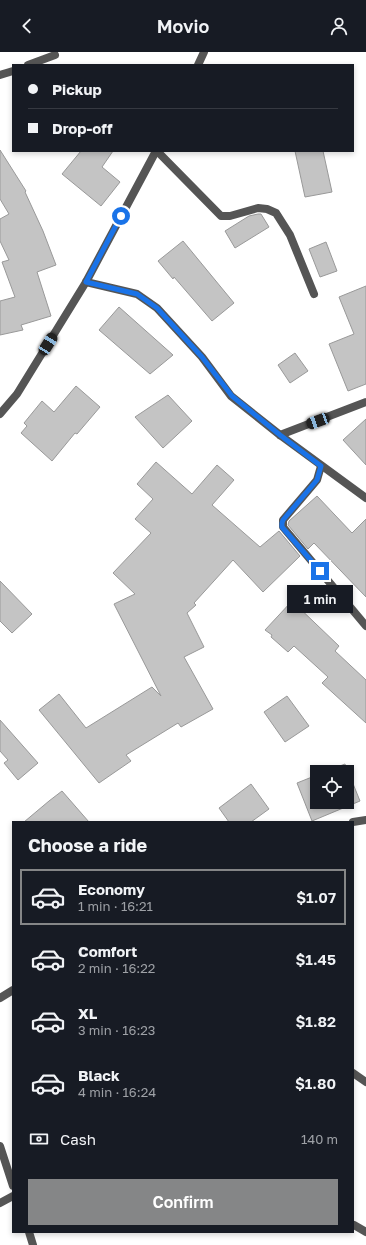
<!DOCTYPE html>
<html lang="en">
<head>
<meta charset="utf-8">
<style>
  :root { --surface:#171b24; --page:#20242c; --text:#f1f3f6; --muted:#9ea1a6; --line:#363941; --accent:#858687 }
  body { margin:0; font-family:"Golos Text",sans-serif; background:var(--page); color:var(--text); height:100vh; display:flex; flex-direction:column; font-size:15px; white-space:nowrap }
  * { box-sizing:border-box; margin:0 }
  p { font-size:13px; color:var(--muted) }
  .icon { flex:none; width:22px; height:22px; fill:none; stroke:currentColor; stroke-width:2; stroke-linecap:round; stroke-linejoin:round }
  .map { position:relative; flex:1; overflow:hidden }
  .details { position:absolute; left:12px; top:769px; width:342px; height:412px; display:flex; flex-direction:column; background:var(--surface); border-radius:0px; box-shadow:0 2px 6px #0003 }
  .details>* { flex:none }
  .hud { position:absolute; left:12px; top:12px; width:342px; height:88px; border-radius:0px; box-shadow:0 2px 6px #0003; display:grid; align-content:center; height:88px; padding:0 16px; background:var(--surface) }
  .controls { position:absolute; left:310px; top:713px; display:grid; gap:8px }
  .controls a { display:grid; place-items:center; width:44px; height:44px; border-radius:0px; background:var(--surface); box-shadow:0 2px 6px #0003; font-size:20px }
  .end { position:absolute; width:18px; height:18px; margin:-9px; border:5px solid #1a73e8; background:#fff; box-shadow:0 0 0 2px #fff }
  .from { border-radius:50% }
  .bubble { position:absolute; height:28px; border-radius:0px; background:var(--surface); box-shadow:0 2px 6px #0003; font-size:13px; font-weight:600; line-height:28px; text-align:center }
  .car { position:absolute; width:12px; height:24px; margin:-12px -6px; border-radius:5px; box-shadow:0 0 3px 1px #0007; background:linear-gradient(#222 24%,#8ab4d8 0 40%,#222 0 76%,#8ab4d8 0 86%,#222 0) }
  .hud b { display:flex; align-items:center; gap:14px; height:38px; font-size:15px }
  .hud b+b { border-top:1px solid var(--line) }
  .hud i { width:10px; height:10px; background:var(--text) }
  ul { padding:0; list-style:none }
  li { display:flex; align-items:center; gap:12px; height:56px; margin:0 8px 6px; padding:0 8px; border:2px solid transparent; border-radius:0px }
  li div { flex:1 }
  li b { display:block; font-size:15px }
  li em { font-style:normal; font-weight:600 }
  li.active { border-color:var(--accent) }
  li>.icon { width:36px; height:36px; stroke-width:1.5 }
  h2 { padding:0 16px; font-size:18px; line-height:48px }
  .pay { display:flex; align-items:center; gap:10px; height:44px; padding:0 16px; font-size:15px }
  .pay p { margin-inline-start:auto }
  .primary-button { display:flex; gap:8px; margin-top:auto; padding:8px 16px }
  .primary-button a { flex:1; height:46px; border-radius:0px; background:var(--accent); color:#fff; font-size:16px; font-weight:600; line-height:46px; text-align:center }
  header { display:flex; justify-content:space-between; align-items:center; height:52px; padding:0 16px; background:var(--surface); font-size:18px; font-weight:600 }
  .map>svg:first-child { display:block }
</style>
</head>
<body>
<header><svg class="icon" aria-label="back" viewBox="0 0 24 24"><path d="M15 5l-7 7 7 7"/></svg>Movio<svg class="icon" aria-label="person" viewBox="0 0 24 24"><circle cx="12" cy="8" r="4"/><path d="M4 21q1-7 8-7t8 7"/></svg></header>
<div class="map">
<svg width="366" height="1193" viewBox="0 0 366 1193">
  <rect width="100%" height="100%" fill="#fff"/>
  <g fill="#c4c4c4" stroke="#999">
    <path d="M0 98 26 139 25 140 43 179 56 213 37 220 51 264 21 273 23 278 0 283V249L15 245 2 210 9 208 0 189V167L9 162 0 147Z"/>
    <path d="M81 99H113L102 115 120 130 101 154 62 122Z"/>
    <path d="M295 99H323L332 140 305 145Z"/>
    <path d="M258 162H261L269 175 235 196 225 179 249 164Z"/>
    <path d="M183 189 234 251 212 269 174 225 173 227 158 209Z"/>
    <path d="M326 190 337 219 320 225 309 197Z"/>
    <path d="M366 234V332L348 339 329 292 354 282 339 245Z"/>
    <path d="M119 255 173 303 150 322 99 278Z"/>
    <path d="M295 301 308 319 290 331 278 313Z"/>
    <path d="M76 334 100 355 77 382 75 381 52 409 21 381 27 374 24 371 42 349 54 360Z"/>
    <path d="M168 343 192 369 163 396 135 365Z"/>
    <path d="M366 367V413L343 388Z"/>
    <path d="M156 410 192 442 217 413 234 428 212 453 260 495 279 479 300 504 263 540 233 508 194 551 196 553 187 561 204 595 184 605 213 657 181 675 178 671 126 703 131 709 99 731 39 658 59 642 86 676 152 635 161 644 114 552 135 542 113 521 151 481 135 467 153 447 137 432Z"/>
    <path d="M317 444 352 481 366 467V545L314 491 308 497 288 473 289 469Z"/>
    <path d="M0 529 32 562 12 581 0 569Z"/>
    <path d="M292 549 339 594 335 599 366 628V671L322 631 328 625 294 594 288 600 271 585 272 583 265 578Z"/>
    <path d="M287 644 309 674 285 690 264 660Z"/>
    <path d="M0 668 38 711 18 728 4 711 8 708 0 699Z"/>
    <path d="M345 712 360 749 312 769 297 731 317 723V750H347V720H324Z"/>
    <path d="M251 732 269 757 251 770H229L219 756Z"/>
    <path d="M62 739 89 770H24L49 749Z"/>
  </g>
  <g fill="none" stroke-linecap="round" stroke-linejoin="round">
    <g stroke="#555" stroke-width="8">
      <path d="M28 13 55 3"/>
      <path d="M198 13 204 0"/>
      <path d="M0 23 13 19"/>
      <path d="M157 99 221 164H230L258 156 267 157 276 161 290 183 314 242"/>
      <path d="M86 230 137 242 157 256 202 305 231 344 280 383 366 446"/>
      <path d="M0 362 17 342 86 230 156 99"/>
      <path d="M280 383 366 350"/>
      <path d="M321 414 317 428 283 468V475L366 574"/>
      <path d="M353 770 366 768"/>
      <path d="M0 946 13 938"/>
      <path d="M353 1021 366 1030"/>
      <path d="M0 1094 13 1134"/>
      <path d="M0 1151 13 1144"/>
      <path d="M354 1173 366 1180"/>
      <path d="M29 1180 33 1193"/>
    </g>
  </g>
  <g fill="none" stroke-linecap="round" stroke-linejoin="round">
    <path stroke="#1a73e8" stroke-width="5" d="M121 164 86 230 137 242 157 256 202 305 232 344 280 383 321 414 317 428 283 468 282 471V475L320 519"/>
  </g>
</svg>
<div class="controls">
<a><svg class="icon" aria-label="locate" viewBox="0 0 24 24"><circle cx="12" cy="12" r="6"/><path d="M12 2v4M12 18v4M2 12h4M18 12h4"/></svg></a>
</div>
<i class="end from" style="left:121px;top:164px"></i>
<i class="end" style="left:320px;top:519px"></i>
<div class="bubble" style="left:287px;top:533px;width:66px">1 min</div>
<i class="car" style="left:48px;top:292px;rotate:32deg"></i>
<i class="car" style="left:318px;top:369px;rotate:250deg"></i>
<div class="hud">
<b><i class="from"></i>Pickup</b>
<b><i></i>Drop-off</b>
</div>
<section class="details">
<h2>Choose a ride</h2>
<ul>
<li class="active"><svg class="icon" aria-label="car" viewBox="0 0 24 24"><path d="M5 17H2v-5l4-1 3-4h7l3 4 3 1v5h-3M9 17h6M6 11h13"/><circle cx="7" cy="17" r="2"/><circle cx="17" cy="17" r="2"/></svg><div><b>Economy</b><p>1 min · 16:21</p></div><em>$1.07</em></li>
<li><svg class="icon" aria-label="car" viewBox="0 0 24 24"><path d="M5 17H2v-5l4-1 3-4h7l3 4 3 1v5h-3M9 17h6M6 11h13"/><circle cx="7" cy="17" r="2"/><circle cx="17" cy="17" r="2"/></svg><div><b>Comfort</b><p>2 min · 16:22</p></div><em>$1.45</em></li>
<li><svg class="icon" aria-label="car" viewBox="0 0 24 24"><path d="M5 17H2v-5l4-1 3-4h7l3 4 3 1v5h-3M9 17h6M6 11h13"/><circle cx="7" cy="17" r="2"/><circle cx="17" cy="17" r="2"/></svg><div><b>XL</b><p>3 min · 16:23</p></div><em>$1.82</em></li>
<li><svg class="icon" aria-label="car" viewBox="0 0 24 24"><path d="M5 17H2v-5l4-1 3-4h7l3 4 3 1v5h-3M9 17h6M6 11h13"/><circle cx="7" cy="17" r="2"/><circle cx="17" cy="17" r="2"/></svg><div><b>Black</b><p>4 min · 16:24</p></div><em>$1.80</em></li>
</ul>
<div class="pay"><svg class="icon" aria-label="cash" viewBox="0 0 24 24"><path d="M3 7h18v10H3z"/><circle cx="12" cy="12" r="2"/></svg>Cash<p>140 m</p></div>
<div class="primary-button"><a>Confirm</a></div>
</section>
</div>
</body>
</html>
